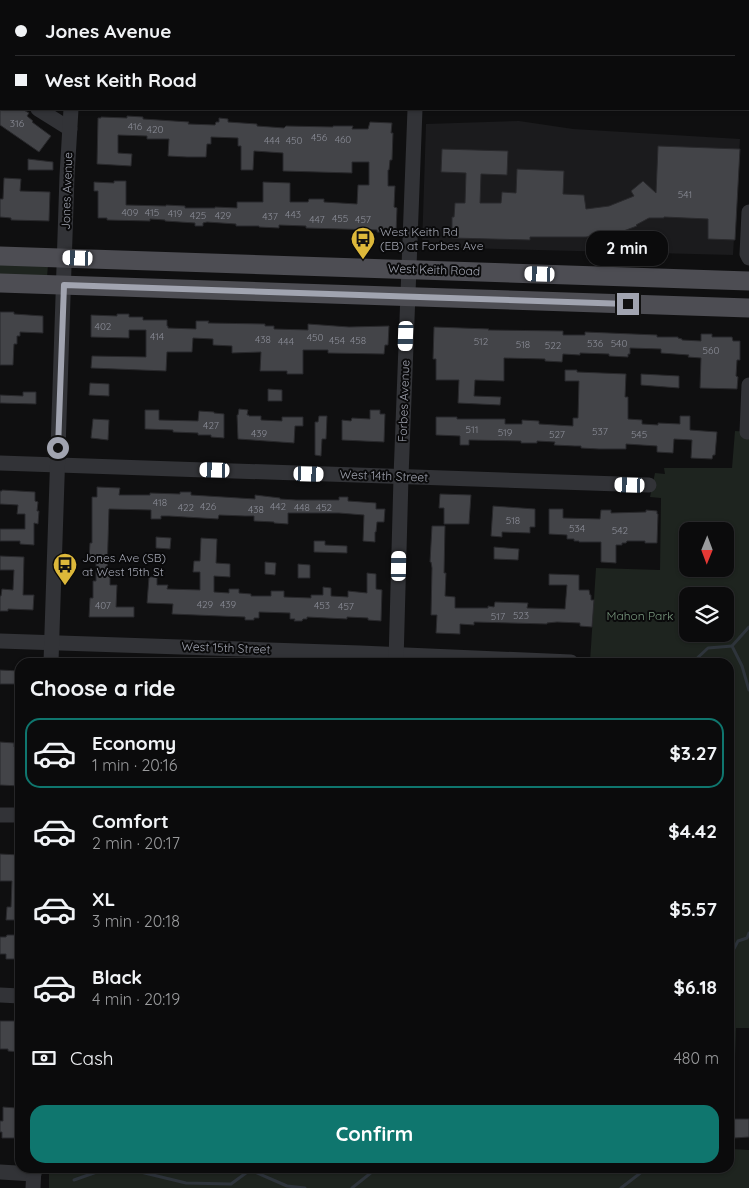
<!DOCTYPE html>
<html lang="en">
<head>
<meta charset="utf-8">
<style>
  :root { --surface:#0b0b0c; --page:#19191a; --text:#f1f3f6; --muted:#9a9b9d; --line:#2b2b2d; --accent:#0f766e }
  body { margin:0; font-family:Quicksand,sans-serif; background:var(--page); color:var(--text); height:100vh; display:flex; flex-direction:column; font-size:19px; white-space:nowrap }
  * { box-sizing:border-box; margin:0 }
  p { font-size:16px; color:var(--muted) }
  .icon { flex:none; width:28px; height:28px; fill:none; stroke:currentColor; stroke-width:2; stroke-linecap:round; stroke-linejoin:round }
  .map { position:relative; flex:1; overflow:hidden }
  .side { position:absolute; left:15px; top:658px; width:719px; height:515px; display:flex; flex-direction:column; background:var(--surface); border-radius:15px; box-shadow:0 1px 4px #0004,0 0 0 1px var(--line) }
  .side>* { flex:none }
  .top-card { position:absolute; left:0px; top:0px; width:750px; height:110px; box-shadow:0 1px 4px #0004,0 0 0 1px var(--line); display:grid; align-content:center; height:110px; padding:0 15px; background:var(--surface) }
  .needle { width:32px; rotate:181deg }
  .tools { position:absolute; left:679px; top:522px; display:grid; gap:10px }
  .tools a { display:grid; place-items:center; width:55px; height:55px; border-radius:10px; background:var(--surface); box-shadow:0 1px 4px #0004,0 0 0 1px var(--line); font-size:25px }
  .end { position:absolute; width:22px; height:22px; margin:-11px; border:6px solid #a1a4b0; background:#111; box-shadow:0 0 0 2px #111 }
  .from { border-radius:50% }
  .bubble { position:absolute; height:35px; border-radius:15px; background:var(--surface); box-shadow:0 1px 4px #0004,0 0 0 1px var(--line); font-size:16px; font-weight:700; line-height:35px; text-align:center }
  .car { position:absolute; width:15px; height:30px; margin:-15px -8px; border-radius:6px; box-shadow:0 0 4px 1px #0007; background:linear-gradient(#fff 24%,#345 0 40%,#fff 0 76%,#345 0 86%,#fff 0) }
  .top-card b { display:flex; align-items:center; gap:18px; height:48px; font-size:19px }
  .top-card b+b { border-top:1px solid var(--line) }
  .top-card i { width:12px; height:12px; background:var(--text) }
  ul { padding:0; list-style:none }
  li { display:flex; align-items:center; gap:15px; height:70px; margin:0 10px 8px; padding:0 5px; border:2px solid transparent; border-radius:15px }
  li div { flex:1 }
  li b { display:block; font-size:19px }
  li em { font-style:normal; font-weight:700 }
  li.selected { border-color:var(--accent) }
  li>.icon { width:45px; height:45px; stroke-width:1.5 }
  h2 { padding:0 15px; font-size:22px; line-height:60px }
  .pay { display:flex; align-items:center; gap:12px; height:55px; padding:0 15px; font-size:19px }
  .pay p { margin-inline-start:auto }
  .action { display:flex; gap:10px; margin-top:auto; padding:10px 15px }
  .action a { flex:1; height:58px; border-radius:15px; background:var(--accent); color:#fff; font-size:20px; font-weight:700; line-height:58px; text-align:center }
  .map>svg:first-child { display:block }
</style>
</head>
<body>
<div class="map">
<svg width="749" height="1188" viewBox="0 0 749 1188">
  <rect width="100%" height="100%" fill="#0f0f10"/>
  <path fill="#1b1b1d" d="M519 121 573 129 740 139 733 255 422 247 426 124Z"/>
  <g fill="#1e241f" fill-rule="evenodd">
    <path d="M0 261 48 263 47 279 0 277Z"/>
    <path d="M735 431 749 432V1028H736L732 1149 749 1150V1188H49V1168H729V662H590L596 568 660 570 661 498 650 497 655 473 665 474 664 468H732ZM688 531H725V569H688ZM688 596H725V634H688Z"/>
  </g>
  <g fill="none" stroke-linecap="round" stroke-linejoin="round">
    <g stroke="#2e343b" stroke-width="3">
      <path d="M732 646 742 666 749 690"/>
      <path d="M732 646 749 627"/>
      <path d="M693 662 708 648 732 646"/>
      <path d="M729 958 738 941 747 938 749 933"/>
      <path d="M124 1168 186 1183 231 1184 250 1170 287 1186 305 1188"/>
      <path d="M74 1180 108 1168"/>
      <path d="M352 1188 377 1168"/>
      <path d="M621 1188 643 1171 645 1168"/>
    </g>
  </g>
  <g fill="#434448" stroke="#29292c">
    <path d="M0 109H22L29 113 27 116 33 121 32 122 51 136 39 152 0 125Z"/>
    <path d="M127 116 143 117V119L189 122 188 124 215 125 216 122H219V118L228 119V122L257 124V126L284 128 286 126 333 127V126H353L352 129H368L370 122 392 123 391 133H393L392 160H390L389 170H388V186H395L394 207 397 208 396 233 377 232V230L306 228V226L279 225V228L259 227V226H236V224L207 222 203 223V226H195V223L165 221V220L150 219V221L107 220V218H98V191H94V182L114 183V181H126V205L166 206V205L185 206V208H215V207L237 208V202H263V182L290 183V202H308L309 199H324V202L357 204 358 185H369V162H352V173L283 171V153L254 151 253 170H241V146H238V138L211 137V144H207L206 157H187L168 156 169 139H147V136L118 135V153L132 154 131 166 97 164 98 118H101V117L127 118Z"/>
    <path d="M658 146 740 149 735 240 708 239V219L664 217V218H649L636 225 637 226 610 236 609 234 586 237H530V240L452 238V217H454L455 203H465L466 173 441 172 442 149 508 151 507 175 481 174 480 203H501L502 192 516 193 517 169 564 171 563 194 584 195 586 209 609 206 634 196 631 191 643 181 656 193Z"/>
    <path d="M28 159 53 162V170H28Z"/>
    <path d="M4 178 21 179 20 191 50 192 49 221 11 220V218L0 217V199H3Z"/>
    <path d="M0 312H14V314L43 316V333L20 332V336H17V344H14L13 365H0Z"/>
    <path d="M117 314H129V317H143V320H167V326H168V328L196 329V321H209L208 323 265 324V326H274V329L308 330V324L349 327 389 326 388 345H385L384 354 328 353V350H303V374H287V371H260L261 352 232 353V346L213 345V339L193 338 192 352H167L166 371 91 368 92 356 146 357V330H129V338L91 337V315L117 316Z"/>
    <path d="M434 327 489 329 488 330 563 331V335H585V332L657 335V337H678V338L682 339V340L701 341V334H712V337H732L733 341H740V360H737L736 376 738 377 737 389 700 388 701 358 688 357 689 355 661 353V349L630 348V354H628V357L609 356V354L580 353V355L563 354 562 362 545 361V359L504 358V381L475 380 474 396 501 397 500 405 458 403 459 380H436V359H433Z"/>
    <path d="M565 370H577V372L626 374 625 397H628V419L642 420V424L658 425V423L680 424V416H690V430L717 432 715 455H713L712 459 691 458 692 440 674 439 673 453 657 452V446L626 444V449H599L581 448V446H575L554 445 555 442 537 441V443H521V441L469 440V445H460V436L436 435V417H457V419H505V424H522V420L539 421V424L573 426V418H578L579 381H565Z"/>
    <path d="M641 374 679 376V388L641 385Z"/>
    <path d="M90 383 109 384V396L89 395Z"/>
    <path d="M268 389 282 390V401H268Z"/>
    <path d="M23 392H36V404L0 403V395L23 396Z"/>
    <path d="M239 409 248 410 247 415H249V416H261V420L282 421V417H303V426H295L294 443 238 439 237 415H238Z"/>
    <path d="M145 410H159V420L198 421 199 411 214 412V413L224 414V438L211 437V435H198V433L173 432V430L145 429Z"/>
    <path d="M370 410H380V414H385L384 442 342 440V420L351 421 352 418 370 419Z"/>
    <path d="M319 416H327L326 439H322L321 456 315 455V422H318Z"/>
    <path d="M93 419 109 420 108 440 91 438Z"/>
    <path d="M97 487 120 488 119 495H150V493L180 494V492H191V495L255 499V495L280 498V499L296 500H339V497H348V501L376 503V509H385L384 522H377L376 532H375V542L363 541 364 515 339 513H288V524L274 523V522L254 521V516H245L219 515 218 519 169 516H161V519H151V510L109 509 107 573H110V585H117L116 607H134V617H89L90 598H93V581H96V560L89 559 90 543H92V497H97Z"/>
    <path d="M2 490 35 492V501L38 502 37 511H39L38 524 34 523V545L20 544V541H0V529H25V514H17L18 505 0 504V491H2Z"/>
    <path d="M440 494 471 495 469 524H444V508H439Z"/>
    <path d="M493 506 535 509V527H530V533L502 532V537L491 536Z"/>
    <path d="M549 509H563V518L600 519 601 510H611V513L646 512V510L657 511V514H658L657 543H645V541H627L626 543H622V545H616V563L601 562V542H579V541H574V539H567V535L549 534Z"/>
    <path d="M432 526H445L444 573H446L445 596 455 597V608H488V606L494 607 495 602 528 603 527 608 565 609 567 585H549V574L579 575V590H589L590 595H591V600H594L592 627 580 626V623L557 622 547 623V624L474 622V625L460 624V634L436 633 437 615H431L432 568 431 562H430Z"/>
    <path d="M156 537 171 538 170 549 156 548Z"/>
    <path d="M201 538 217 539 216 563 230 564V577L214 576V592L229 593V589H239V593L251 594V596H271V591H284V597L311 598V595H323V587L331 588V596L348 597V591L367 593V573L376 574V589L382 590 381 621 368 620V618L347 617V619L307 617V619H303L302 621H294L295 619H290V613L259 612V618H254V620H245V617L172 614 173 604 147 603 149 577H157V585H168L167 589 200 590V572H193L194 561H200Z"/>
    <path d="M314 541H325V545L347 546V553L314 552Z"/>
    <path d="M494 547 519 549 518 560 494 559Z"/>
    <path d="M0 556 24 557 23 595H34L33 610 8 609V611H0V596H1L2 589 13 590 14 570H0Z"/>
    <path d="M265 562 276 563 275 575 265 574Z"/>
    <path d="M298 564 310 565V578H298Z"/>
    <path d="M0 670 20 671V684H0Z"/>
    <path d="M0 742 14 743V747H20V786L0 785Z"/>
    <path d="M0 854 20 855 19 920H6L7 907H11L12 881H0Z"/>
    <path d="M7 935H20V959H6V954H0V937H6Z"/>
    <path d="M0 1021H20V1052L8 1051V1049H0Z"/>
    <path d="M3 1107 16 1108V1138H2V1132H0V1121H3Z"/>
    <path d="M734 1119H749V1137L734 1138Z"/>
  </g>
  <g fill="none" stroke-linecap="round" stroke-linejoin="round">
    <g stroke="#323337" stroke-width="15">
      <path d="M205 0 207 1"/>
      <path d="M374 0 375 1"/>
      <path d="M520 0V1"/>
      <path d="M662 0 664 1"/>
      <path d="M677 1 678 0"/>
      <path d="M0 69 1 70"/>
      <path d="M0 83 1 84"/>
      <path d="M38 109 70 129"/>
      <path d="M749 212 747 254 749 258"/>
      <path d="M747 432 749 385"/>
      <path d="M0 463 649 485"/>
      <path d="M0 641 360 653 571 662"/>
      <path d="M51 662 67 176 71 109"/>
      <path d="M396 662 401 477 415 109"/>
      <path d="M0 815H20"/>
      <path d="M0 995 20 996"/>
      <path d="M0 1172 34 1174"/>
      <path d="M33 1188 34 1168"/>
    </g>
    <g stroke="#4d4d53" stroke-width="19">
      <path d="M0 256 749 281"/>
      <path d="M0 283 749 308"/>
    </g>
  </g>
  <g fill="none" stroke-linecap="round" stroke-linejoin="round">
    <path stroke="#a1a4b0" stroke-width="6" d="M58 448 64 285 628 304"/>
  </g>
  <defs>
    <symbol id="bus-pin" viewBox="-11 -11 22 30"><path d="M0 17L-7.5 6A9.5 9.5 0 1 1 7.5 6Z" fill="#ddb83a" stroke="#0a0a0b"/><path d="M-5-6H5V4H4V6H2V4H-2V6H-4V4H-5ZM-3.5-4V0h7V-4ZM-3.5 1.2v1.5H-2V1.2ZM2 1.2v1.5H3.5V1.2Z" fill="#111"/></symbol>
  </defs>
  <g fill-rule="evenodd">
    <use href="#bus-pin" x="349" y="225" width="28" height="38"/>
    <use href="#bus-pin" x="51" y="551" width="28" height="38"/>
  </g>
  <g text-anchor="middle" stroke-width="4" stroke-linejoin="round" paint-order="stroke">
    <g font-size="10" fill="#8a8c96">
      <text x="17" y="127">316</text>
      <text x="135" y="130">416</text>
      <text x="155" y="133">420</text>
      <text x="319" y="141">456</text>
      <text x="343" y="143">460</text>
      <text x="272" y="144">444</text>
      <text x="294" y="144">450</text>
      <text x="685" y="198">541</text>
      <text x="130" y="216">409</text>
      <text x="152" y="216">415</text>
      <text x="175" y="217">419</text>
      <text x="293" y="218">443</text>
      <text x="198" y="219">425</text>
      <text x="223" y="219">429</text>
      <text x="270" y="220">437</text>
      <text x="340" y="222">455</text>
      <text x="317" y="223">447</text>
      <text x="363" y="223">457</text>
      <text x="103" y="330">402</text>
      <text x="157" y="340">414</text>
      <text x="315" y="341">450</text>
      <text x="263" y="343">438</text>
      <text x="337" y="344">454</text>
      <text x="358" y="344">458</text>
      <text x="286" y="345">444</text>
      <text x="481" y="345">512</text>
      <text x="595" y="347">536</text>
      <text x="619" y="347">540</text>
      <text x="523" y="348">518</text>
      <text x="553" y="349">522</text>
      <text x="711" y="354">560</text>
      <text x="211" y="429">427</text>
      <text x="472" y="433">511</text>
      <text x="600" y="435">537</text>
      <text x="505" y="436">519</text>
      <text x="259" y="437">439</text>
      <text x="557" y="438">527</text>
      <text x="639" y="438">545</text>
      <text x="160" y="506">418</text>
      <text x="208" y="510">426</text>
      <text x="278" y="510">442</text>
      <text x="186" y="511">422</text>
      <text x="302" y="511">448</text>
      <text x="324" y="511">452</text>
      <text x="256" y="513">438</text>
      <text x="513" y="524">518</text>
      <text x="577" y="532">534</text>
      <text x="620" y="534">542</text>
      <text x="205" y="608">429</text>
      <text x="228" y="608">439</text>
      <text x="103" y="609">407</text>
      <text x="322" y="609">453</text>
      <text x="346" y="610">457</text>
      <text x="521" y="619">523</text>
      <text x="498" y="620">517</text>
    </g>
    <g font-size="12" fill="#a1a4b0" stroke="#0a0a0b">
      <text transform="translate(67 191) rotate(-88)" y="4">Jones Avenue</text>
      <text transform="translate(434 270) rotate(2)" y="4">West Keith Road</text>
      <text transform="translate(404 401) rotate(-88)" y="4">Forbes Avenue</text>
      <text transform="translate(384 476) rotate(2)" y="4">West 14th Street</text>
      <text transform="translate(226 648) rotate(2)" y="4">West 15th Street</text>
    </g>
    <g font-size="12" fill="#a1a4b0" stroke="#0a0a0b" text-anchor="start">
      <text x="380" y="236">West Keith Rd<tspan x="380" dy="14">(EB) at Forbes Ave</tspan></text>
      <text x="82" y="562">Jones Ave (SB)<tspan x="82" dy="14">at West 15th St</tspan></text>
    </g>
    <g font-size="12" fill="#7a997f" stroke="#0a0a0b">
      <text x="640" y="620">Mahon Park</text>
    </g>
  </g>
</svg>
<div class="tools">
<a><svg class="needle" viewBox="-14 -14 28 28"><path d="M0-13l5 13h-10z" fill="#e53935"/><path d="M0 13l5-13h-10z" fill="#9a9b9d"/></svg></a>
<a><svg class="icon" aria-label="layers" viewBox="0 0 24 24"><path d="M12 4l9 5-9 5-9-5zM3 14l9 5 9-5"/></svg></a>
</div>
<i class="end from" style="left:58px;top:448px"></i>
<i class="end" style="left:628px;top:304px"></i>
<div class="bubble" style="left:586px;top:231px;width:82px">2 min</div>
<i class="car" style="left:78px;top:258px;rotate:272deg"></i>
<i class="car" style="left:540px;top:274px;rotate:272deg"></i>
<i class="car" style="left:406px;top:336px;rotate:182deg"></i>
<i class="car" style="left:215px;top:470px;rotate:272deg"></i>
<i class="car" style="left:309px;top:474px;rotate:92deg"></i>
<i class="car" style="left:630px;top:485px;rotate:272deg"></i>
<i class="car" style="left:399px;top:566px;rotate:1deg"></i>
<div class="top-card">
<b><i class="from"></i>Jones Avenue</b>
<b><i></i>West Keith Road</b>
</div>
<section class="side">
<h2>Choose a ride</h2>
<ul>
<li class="selected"><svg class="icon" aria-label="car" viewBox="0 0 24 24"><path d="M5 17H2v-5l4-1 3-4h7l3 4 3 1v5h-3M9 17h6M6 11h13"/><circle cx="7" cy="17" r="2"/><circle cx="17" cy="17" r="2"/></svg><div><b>Economy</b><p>1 min · 20:16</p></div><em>$3.27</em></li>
<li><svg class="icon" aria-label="car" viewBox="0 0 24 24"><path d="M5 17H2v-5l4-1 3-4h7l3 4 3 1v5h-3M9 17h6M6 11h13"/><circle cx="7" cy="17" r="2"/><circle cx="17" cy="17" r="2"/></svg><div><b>Comfort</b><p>2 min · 20:17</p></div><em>$4.42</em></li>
<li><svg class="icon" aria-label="car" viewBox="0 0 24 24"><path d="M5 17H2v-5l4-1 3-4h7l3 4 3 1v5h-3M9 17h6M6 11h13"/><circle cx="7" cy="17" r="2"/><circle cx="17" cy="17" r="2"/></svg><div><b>XL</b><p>3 min · 20:18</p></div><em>$5.57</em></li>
<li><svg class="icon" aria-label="car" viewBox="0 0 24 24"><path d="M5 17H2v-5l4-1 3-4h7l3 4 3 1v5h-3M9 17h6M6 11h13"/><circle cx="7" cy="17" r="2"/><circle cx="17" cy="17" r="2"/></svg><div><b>Black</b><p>4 min · 20:19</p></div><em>$6.18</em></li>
</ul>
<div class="pay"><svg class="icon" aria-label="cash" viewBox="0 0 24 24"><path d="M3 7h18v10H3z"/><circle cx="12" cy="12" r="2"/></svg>Cash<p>480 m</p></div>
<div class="action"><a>Confirm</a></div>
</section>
</div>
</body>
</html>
